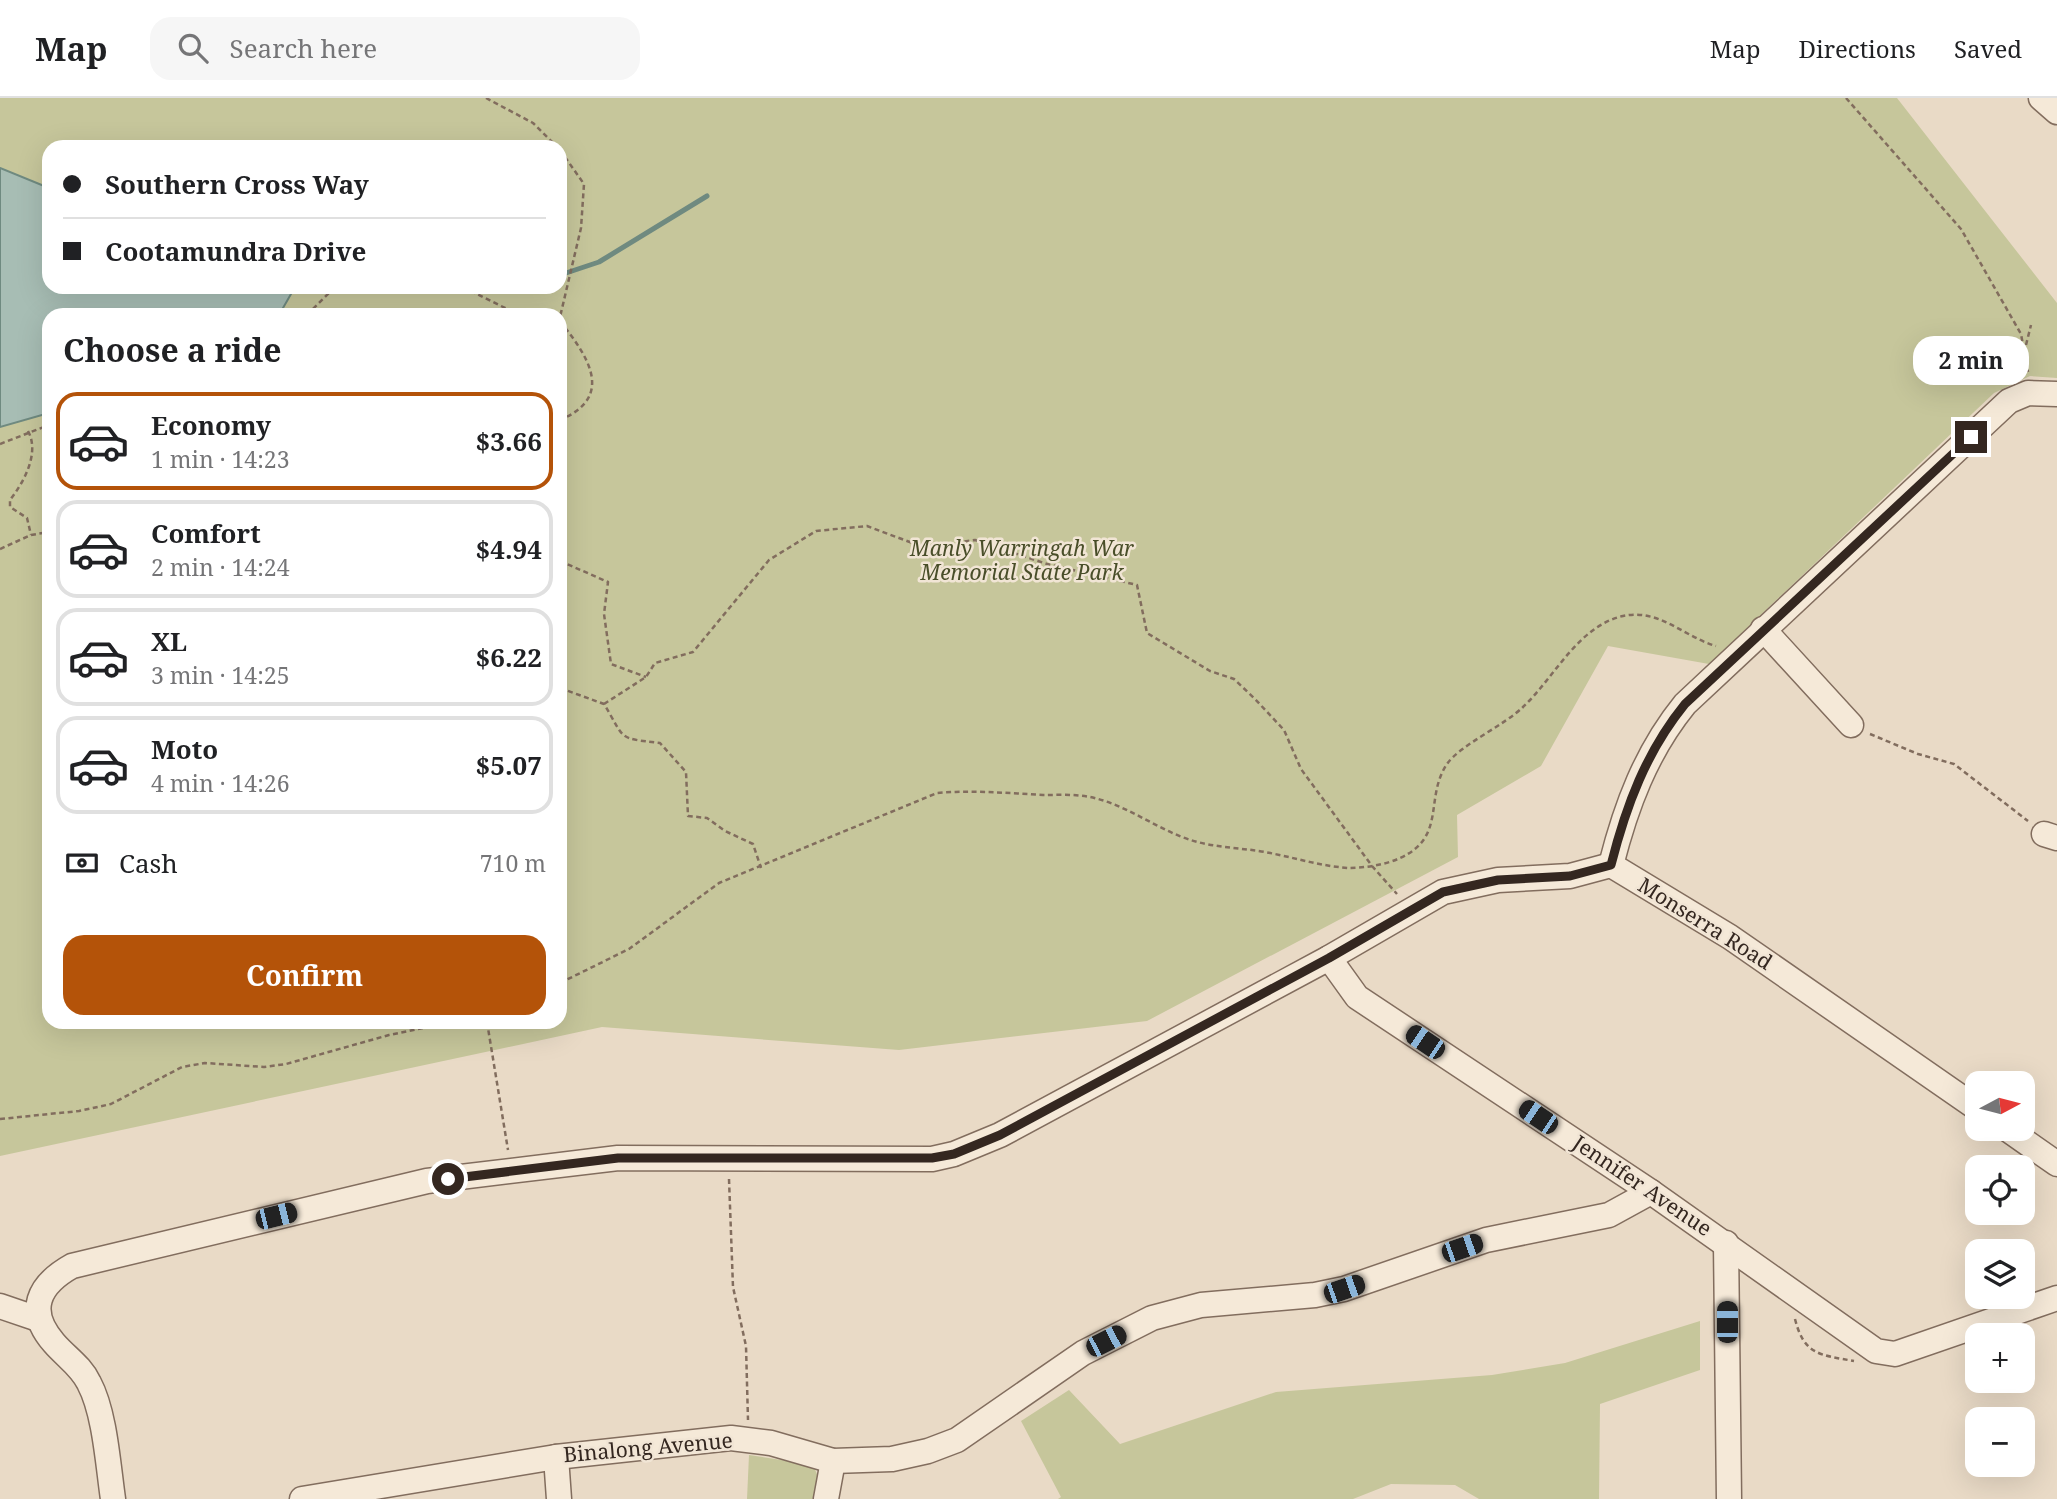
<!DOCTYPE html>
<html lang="en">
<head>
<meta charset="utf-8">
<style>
  :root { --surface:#fff; --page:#f6f6f6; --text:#202124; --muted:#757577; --line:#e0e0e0; --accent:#b45309 }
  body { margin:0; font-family:"Noto Serif",serif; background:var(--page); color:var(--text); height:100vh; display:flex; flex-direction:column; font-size:26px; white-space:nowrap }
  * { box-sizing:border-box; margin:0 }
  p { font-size:23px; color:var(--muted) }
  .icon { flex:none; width:38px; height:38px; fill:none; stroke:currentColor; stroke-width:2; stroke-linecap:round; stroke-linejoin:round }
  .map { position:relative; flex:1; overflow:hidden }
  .drawer { position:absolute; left:42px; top:210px; width:525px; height:721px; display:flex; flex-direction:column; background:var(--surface); border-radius:21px; box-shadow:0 7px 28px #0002 }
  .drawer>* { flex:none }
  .banner { position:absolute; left:42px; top:42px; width:525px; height:154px; border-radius:21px; box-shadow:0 7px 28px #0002; display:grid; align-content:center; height:154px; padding:0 21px; background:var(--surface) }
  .needle { width:46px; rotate:83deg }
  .tools { position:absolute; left:1965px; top:973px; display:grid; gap:14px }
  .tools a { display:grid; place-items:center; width:70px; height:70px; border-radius:14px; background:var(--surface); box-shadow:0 7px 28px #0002; font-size:35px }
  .end { position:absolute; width:32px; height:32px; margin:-16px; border:9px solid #342720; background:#fff; box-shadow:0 0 0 4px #fff }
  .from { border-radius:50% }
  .bubble { position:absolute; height:49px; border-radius:21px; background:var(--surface); box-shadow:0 7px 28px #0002; font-size:23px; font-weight:700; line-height:49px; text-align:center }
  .car { position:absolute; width:21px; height:42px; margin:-21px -10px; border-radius:9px; box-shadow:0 0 5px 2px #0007; background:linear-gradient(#222 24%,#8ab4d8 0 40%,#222 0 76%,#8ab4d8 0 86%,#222 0) }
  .banner b { display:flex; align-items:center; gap:24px; height:66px; font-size:26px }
  .banner b+b { border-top:2px solid var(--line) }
  .banner i { width:18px; height:18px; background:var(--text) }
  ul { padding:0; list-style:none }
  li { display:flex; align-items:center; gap:21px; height:98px; margin:0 14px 10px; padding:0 7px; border:4px solid var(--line); border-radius:21px }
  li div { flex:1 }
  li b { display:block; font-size:26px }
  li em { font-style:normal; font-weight:700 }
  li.on { border-color:var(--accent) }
  li>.icon { width:63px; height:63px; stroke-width:1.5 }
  h2 { padding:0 21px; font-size:32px; line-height:84px }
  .pay { display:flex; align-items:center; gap:18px; height:77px; padding:0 21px; font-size:26px }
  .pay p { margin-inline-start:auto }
  .button { display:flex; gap:14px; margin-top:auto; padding:14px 21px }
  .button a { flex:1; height:80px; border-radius:21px; background:var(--accent); color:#fff; font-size:28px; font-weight:700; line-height:80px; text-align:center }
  header { display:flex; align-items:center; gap:42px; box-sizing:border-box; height:98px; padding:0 35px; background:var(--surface); border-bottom:2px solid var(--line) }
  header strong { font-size:33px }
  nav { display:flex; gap:38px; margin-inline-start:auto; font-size:24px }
  .search { width:490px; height:63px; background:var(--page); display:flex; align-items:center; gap:18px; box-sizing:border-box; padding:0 24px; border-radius:21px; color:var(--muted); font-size:26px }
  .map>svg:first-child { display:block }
</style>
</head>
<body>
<header>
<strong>Map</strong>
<div class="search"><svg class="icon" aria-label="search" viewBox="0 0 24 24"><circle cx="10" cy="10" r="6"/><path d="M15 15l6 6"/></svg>Search here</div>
<nav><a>Map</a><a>Directions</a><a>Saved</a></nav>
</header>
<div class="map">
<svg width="2057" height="1401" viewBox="0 0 2057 1401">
  <rect width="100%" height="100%" fill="#e9dac6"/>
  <g fill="#c6c69b" fill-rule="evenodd">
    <path d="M0 0H1897L2057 205V280L2030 278 1994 295 1709 566 1608 548 1541 668 1457 717 1458 759 1147 923 899 952 602 929 0 1058ZM49 49H560V189H49ZM49 217H560V924H49Z"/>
    <path d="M1700 1223V1272L1600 1306 1599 1401H1479L1455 1387 1391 1386 1353 1401H1058L1061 1399 1021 1323 1069 1292 1120 1346 1276 1294 1492 1277 1565 1265Z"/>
    <path d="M749 1357 813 1367 820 1383 813 1401H747Z"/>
  </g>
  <path fill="#a7bdb4" stroke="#6f8a80" stroke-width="2" d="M0 70 49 90V189H295L279 217H49V315L0 329Z"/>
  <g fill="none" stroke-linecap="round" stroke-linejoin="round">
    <path stroke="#6f8a80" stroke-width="5" d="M560 177 599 164 707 98"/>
    <defs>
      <g id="minor">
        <path d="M2041 0 2057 14"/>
        <path d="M1763 531 1851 627"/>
        <path d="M2044 736 2057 740"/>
        <path d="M1611 767C1626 708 1646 654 1685 606L2009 303 2028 295 2057 296"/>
        <path d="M1329 860 1357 899 1651 1094 1876 1253 1895 1256 2057 1200"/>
        <path d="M2007 1031 2057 1066"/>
        <path d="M1726 1145 1729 1401"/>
        <path d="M0 1208 38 1221"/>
        <path d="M556 1359 559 1401"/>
        <path d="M113 1401C108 1367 105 1315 89 1285 81 1268 66 1259 54 1245 26 1213 38 1187 72 1168L427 1083 618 1060 932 1061 954 1056 1000 1037 1329 860 1443 794 1498 782 1570 778 1611 767 1730 839 1978 1011"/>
        <path d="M302 1401 556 1359 731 1340 771 1345 833 1363 892 1361 928 1353 957 1342 1083 1255 1152 1220 1201 1207 1315 1197 1344 1191 1486 1142 1609 1117 1651 1094"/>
        <path d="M826 1401 833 1363"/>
      </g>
    </defs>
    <use href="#minor" stroke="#826d5e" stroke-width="27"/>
    <g stroke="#826d5e" stroke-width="2.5" stroke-dasharray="5 3.5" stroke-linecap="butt">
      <path d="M486 0 533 25 557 49"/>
      <path d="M1846 0 1961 131 2021 236 2028 274"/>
      <path d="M560 52 584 86 581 130 560 219"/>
      <path d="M463 189 519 217"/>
      <path d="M307 217 335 189"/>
      <path d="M560 223C586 256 617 298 560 322"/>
      <path d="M2026 247 2031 227"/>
      <path d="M2024 274 2027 264"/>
      <path d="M28 333C40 355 24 384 10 402V409L27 420 31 437"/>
      <path d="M0 346 49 327"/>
      <path d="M0 451 31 437 49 434"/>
      <path d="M560 463 608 484 604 516 611 566 646 579"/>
      <path d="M560 590 604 606C626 642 616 640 660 645L686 674 688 718 707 720 725 733 753 746 761 770"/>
      <path d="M604 606 646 579 655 565 693 554 769 462 816 433 867 428 923 449 975 442 1047 466 1137 487 1147 535 1210 573 1234 581 1255 601 1284 632 1301 671 1372 768 1397 796"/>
      <path d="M1870 636 1918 656 1954 666 2028 723"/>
      <path d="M560 885 629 851 719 785 937 695C972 692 1007 695 1043 697 1058 697 1075 696 1090 699 1124 706 1151 727 1182 739 1210 750 1236 749 1265 754 1292 759 1320 768 1348 770 1364 770 1385 767 1400 760 1447 739 1424 700 1447 666 1460 647 1505 627 1523 609 1555 579 1578 528 1623 518 1659 510 1684 539 1716 548"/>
      <path d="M487 924 508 1052"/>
      <path d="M0 1021 79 1013 111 1006 182 969 205 965 264 969 286 966 389 937 453 924"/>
      <path d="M729 1081 733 1189 746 1248 748 1322"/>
      <path d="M1795 1221C1804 1257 1820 1257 1854 1263"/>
    </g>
    <use href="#minor" stroke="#f5e9d8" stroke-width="24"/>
  </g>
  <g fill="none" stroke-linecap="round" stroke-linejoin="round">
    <path stroke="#342720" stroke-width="9" d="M448 1081 618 1060H932L954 1056 1000 1037 1329 860 1443 794 1498 782 1570 778 1611 767C1626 708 1646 654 1685 606L1971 339"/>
  </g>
  <g text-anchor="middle" stroke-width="5" stroke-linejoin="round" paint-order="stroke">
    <g font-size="21" font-style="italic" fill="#494e29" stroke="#f1e5d5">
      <text x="1022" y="458">Manly Warringah War<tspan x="1022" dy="24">Memorial State Park</tspan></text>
    </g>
    <g font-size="21" fill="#342720" stroke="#f1e5d5">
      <text transform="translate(1705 826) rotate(32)" y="7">Monserra Road</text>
      <text transform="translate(1642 1088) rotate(34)" y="7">Jennifer Avenue</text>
      <text transform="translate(648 1350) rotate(-5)" y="7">Binalong Avenue</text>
    </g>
  </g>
</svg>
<div class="tools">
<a><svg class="needle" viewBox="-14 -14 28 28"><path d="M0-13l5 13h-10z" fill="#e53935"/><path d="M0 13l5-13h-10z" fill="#757577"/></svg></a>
<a><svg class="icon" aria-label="locate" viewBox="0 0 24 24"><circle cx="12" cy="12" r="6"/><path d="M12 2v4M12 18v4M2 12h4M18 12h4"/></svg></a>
<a><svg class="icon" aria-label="layers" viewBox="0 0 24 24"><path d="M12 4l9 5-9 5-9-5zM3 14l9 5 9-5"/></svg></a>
<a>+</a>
<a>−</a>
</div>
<i class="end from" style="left:448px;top:1081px"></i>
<i class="end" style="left:1971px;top:339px"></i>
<div class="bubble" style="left:1913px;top:238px;width:116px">2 min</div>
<i class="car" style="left:1425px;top:944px;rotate:304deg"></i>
<i class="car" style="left:1538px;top:1019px;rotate:304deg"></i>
<i class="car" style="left:276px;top:1118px;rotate:76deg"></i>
<i class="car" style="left:1462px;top:1150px;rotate:71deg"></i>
<i class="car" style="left:1344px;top:1191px;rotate:71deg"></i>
<i class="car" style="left:1727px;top:1224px;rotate:0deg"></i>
<i class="car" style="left:1106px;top:1243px;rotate:63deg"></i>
<div class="banner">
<b><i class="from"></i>Southern Cross Way</b>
<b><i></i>Cootamundra Drive</b>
</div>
<section class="drawer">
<h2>Choose a ride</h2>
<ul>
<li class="on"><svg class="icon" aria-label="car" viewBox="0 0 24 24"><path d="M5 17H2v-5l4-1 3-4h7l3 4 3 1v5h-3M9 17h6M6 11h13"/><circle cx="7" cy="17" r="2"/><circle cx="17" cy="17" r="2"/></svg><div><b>Economy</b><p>1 min · 14:23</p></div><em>$3.66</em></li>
<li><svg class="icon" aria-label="car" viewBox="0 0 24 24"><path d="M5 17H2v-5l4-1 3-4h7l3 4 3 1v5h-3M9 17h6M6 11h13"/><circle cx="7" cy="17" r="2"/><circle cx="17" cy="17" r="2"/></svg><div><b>Comfort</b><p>2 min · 14:24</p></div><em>$4.94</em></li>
<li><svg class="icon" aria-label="car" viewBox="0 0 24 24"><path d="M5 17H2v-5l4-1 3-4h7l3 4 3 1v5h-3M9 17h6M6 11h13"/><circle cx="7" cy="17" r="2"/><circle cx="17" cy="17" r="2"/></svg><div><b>XL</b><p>3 min · 14:25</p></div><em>$6.22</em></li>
<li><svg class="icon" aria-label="car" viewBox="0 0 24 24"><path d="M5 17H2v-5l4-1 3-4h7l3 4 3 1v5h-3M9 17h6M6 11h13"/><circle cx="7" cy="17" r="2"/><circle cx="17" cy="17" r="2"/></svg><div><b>Moto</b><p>4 min · 14:26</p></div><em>$5.07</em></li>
</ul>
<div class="pay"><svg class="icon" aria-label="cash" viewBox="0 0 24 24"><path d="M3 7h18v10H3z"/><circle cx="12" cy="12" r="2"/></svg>Cash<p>710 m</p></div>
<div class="button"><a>Confirm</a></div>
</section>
</div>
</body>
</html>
